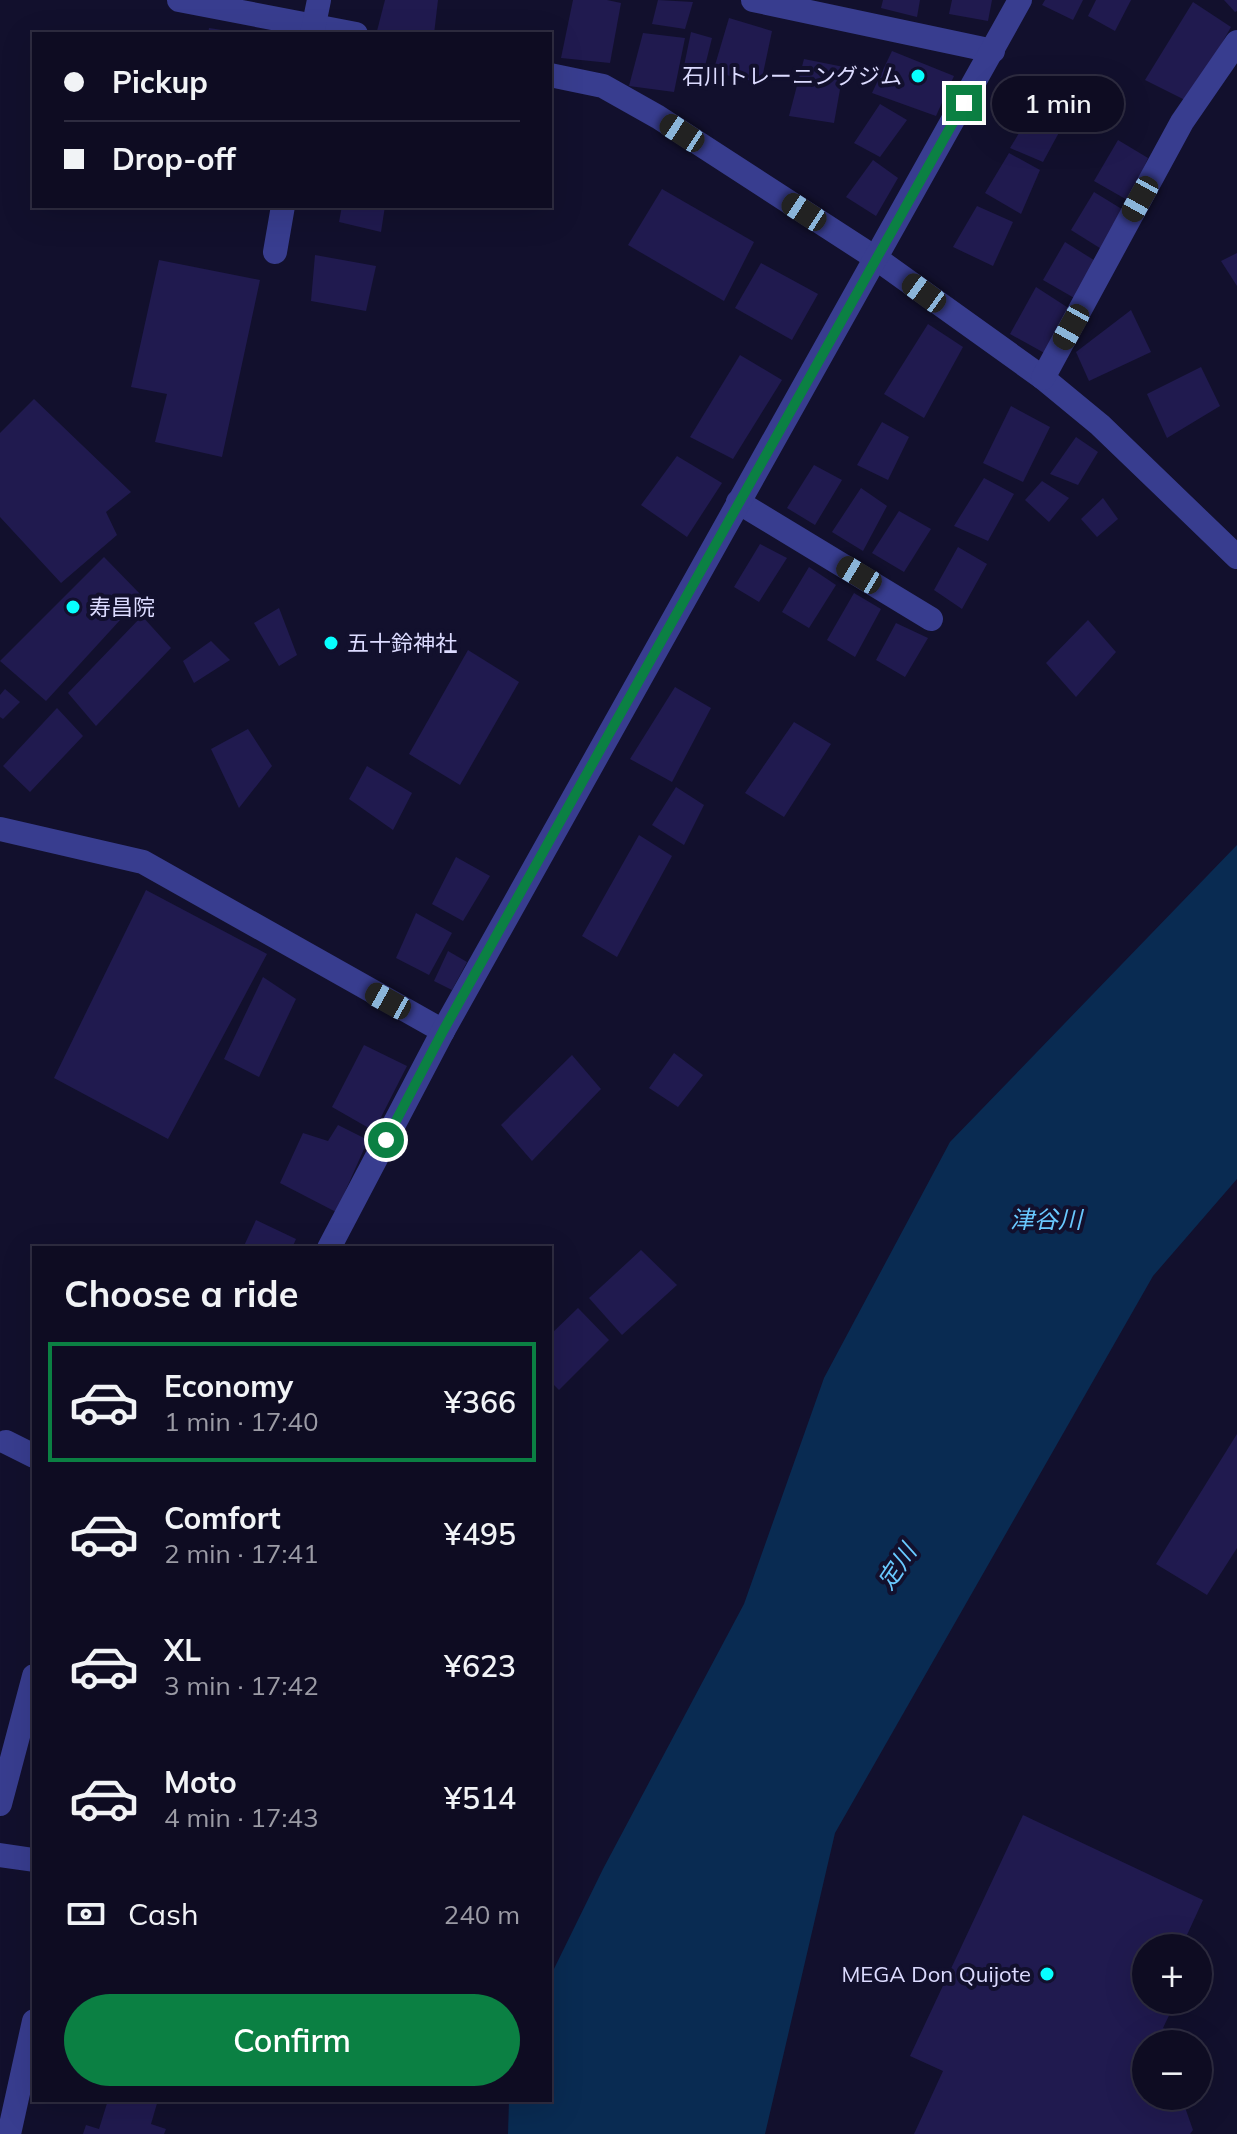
<!DOCTYPE html>
<html lang="en">
<head>
<meta charset="utf-8">
<style>
  :root { --surface:#0e0c22; --page:#1c1a2f; --text:#f1f3f6; --muted:#9b9ba5; --line:#2e2c40; --accent:#0b8043 }
  body { margin:0; font-family:Mulish,"Noto Sans JP",sans-serif; background:var(--page); color:var(--text); height:100vh; display:flex; flex-direction:column; font-size:30px; white-space:nowrap }
  * { box-sizing:border-box; margin:0 }
  p { font-size:26px; color:var(--muted) }
  .icon { flex:none; width:44px; height:44px; fill:none; stroke:currentColor; stroke-width:2; stroke-linecap:round; stroke-linejoin:round }
  .map { position:relative; flex:1; overflow:hidden }
  .drawer { position:absolute; left:32px; top:1246px; width:520px; height:856px; display:flex; flex-direction:column; background:var(--surface); border-radius:0px; box-shadow:0 8px 32px #0002,0 0 0 2px var(--line) }
  .drawer>* { flex:none }
  .banner { position:absolute; left:32px; top:32px; width:520px; height:176px; border-radius:0px; box-shadow:0 8px 32px #0002,0 0 0 2px var(--line); display:grid; align-content:center; height:176px; padding:0 32px; background:var(--surface) }
  .tools { position:absolute; left:1132px; top:1934px; display:grid; gap:16px }
  .tools a { display:grid; place-items:center; width:80px; height:80px; border-radius:50%; background:var(--surface); box-shadow:0 8px 32px #0002,0 0 0 2px var(--line); font-size:40px }
  .end { position:absolute; width:36px; height:36px; margin:-18px; border:10px solid #0b8043; background:#fff; box-shadow:0 0 0 4px #fff }
  .from { border-radius:50% }
  .bubble { position:absolute; height:56px; border-radius:28px; background:var(--surface); box-shadow:0 8px 32px #0002,0 0 0 2px var(--line); font-size:26px; font-weight:600; line-height:56px; text-align:center }
  .car { position:absolute; width:24px; height:48px; margin:-24px -12px; border-radius:10px; box-shadow:0 0 6px 2px #0007; background:linear-gradient(#222 24%,#8ab4d8 0 40%,#222 0 76%,#8ab4d8 0 86%,#222 0) }
  .banner b { display:flex; align-items:center; gap:28px; height:76px; font-size:30px }
  .banner b+b { border-top:2px solid var(--line) }
  .banner i { width:20px; height:20px; background:var(--text) }
  ul { padding:0; list-style:none }
  li { display:flex; align-items:center; gap:24px; height:120px; margin:0 16px 12px; padding:0 16px; border:4px solid transparent; border-radius:0px }
  li div { flex:1 }
  li b { display:block; font-size:30px }
  li em { font-style:normal; font-weight:600 }
  li.selected { border-color:var(--accent) }
  li>.icon { width:72px; height:72px; stroke-width:1.5 }
  h2 { padding:0 32px; font-size:36px; line-height:96px }
  .pay { display:flex; align-items:center; gap:20px; height:88px; padding:0 32px; font-size:30px }
  .pay p { margin-inline-start:auto }
  .button { display:flex; gap:16px; margin-top:auto; padding:16px 32px }
  .button a { flex:1; height:92px; border-radius:48px; background:var(--accent); color:#fff; font-size:32px; font-weight:600; line-height:92px; text-align:center }
  .map>svg:first-child { display:block }
</style>
</head>
<body>
<div class="map">
<svg width="1237" height="2134" viewBox="0 0 1237 2134">
  <rect width="100%" height="100%" fill="#12102d"/>
  <path fill="#092b52" d="M1237 845V1179L1153 1276 835 1833 765 2134H508L509 2100H550V1977L603 1869 744 1604 824 1378 950 1142Z"/>
  <g fill="#201a4f">
    <path d="M385 0H438L434 34 377 31Z"/>
    <path d="M573 0H607L621 3 610 63 561 58Z"/>
    <path d="M658 0 693 2 685 29 652 24Z"/>
    <path d="M883 0H920L917 17 881 8Z"/>
    <path d="M952 0H992L988 21 949 14Z"/>
    <path d="M1045 0H1083L1073 20 1042 5Z"/>
    <path d="M1096 0H1131L1115 31 1088 16Z"/>
    <path d="M1224 0H1237V11L1235 12Z"/>
    <path d="M1193 2 1231 27 1189 102 1145 80Z"/>
    <path d="M729 18 772 31 761 83 713 72Z"/>
    <path d="M209 28 235 32V34H208Z"/>
    <path d="M691 32 712 38 704 70 684 66Z"/>
    <path d="M643 33 685 38 674 92 629 86Z"/>
    <path d="M892 51 954 76 936 116 872 93Z"/>
    <path d="M804 59 844 67 834 123 789 116Z"/>
    <path d="M880 104 907 120 880 157 854 143Z"/>
    <path d="M1036 105 1063 125 1043 162 1010 148Z"/>
    <path d="M1118 140 1148 158 1129 201 1094 181Z"/>
    <path d="M1009 153 1040 170 1021 214 985 193Z"/>
    <path d="M873 160 898 178 876 216 846 197Z"/>
    <path d="M662 189 754 242 724 301 628 245Z"/>
    <path d="M1094 192 1125 211 1103 250 1071 230Z"/>
    <path d="M342 206H385L381 232 339 222Z"/>
    <path d="M977 206 1013 222 993 266 953 247Z"/>
    <path d="M1065 242 1097 262 1076 299 1043 280Z"/>
    <path d="M1237 253V286L1221 261Z"/>
    <path d="M315 255 376 266 366 311 311 301Z"/>
    <path d="M159 260 260 280 222 457 155 442 167 394 131 387Z"/>
    <path d="M761 263 818 294 792 340 735 308Z"/>
    <path d="M1036 287 1070 309 1048 355 1010 334Z"/>
    <path d="M1131 310 1151 352 1089 381 1076 352Z"/>
    <path d="M928 324 963 347 924 418 884 394Z"/>
    <path d="M740 355 782 380 733 459 690 437Z"/>
    <path d="M1201 367 1220 406 1167 438 1147 394Z"/>
    <path d="M34 399 131 492 106 512 117 535 61 583 0 517V433Z"/>
    <path d="M1011 406 1050 427 1023 482 983 463Z"/>
    <path d="M882 422 909 437 888 480 857 465Z"/>
    <path d="M1076 437 1098 452 1078 485 1050 474Z"/>
    <path d="M677 456 722 483 687 537 641 505Z"/>
    <path d="M814 465 842 480 815 525 787 508Z"/>
    <path d="M984 478 1014 494 988 541 954 526Z"/>
    <path d="M1042 481 1069 498 1049 522 1025 500Z"/>
    <path d="M861 488 887 506 863 551 832 532Z"/>
    <path d="M1103 498 1118 519 1097 537 1081 519Z"/>
    <path d="M899 511 931 529 904 572 872 553Z"/>
    <path d="M760 544 787 558 759 602 734 587Z"/>
    <path d="M958 547 987 564 962 609 934 590Z"/>
    <path d="M104 557 142 596 46 701 0 661Z"/>
    <path d="M809 567 836 585 809 628 782 612Z"/>
    <path d="M854 593 881 609 855 657 827 640Z"/>
    <path d="M279 608 297 655 279 666 254 623Z"/>
    <path d="M142 616 171 648 96 726 68 693Z"/>
    <path d="M1088 620 1116 652 1076 697 1046 663Z"/>
    <path d="M896 623 928 638 905 677 876 660Z"/>
    <path d="M211 641 230 660 194 683 183 661Z"/>
    <path d="M468 650 519 682 460 785 409 754Z"/>
    <path d="M675 687 711 708 672 782 630 759Z"/>
    <path d="M5 689 20 702 3 719 0 717V695Z"/>
    <path d="M57 708 83 736 30 792 3 766Z"/>
    <path d="M794 722 831 744 784 817 745 793Z"/>
    <path d="M248 729 272 766 239 808 211 749Z"/>
    <path d="M367 766 412 793 393 830 349 799Z"/>
    <path d="M676 787 704 805 684 845 652 825Z"/>
    <path d="M639 835 672 856 617 957 582 936Z"/>
    <path d="M456 857 490 876 463 921 432 904Z"/>
    <path d="M146 890 267 954 168 1139 54 1078Z"/>
    <path d="M416 913 452 933 429 975 396 958Z"/>
    <path d="M448 951 467 962 452 990 434 981Z"/>
    <path d="M263 977 296 999 259 1077 224 1059Z"/>
    <path d="M364 1045 407 1066 374 1131 332 1107Z"/>
    <path d="M674 1053 703 1075 678 1107 649 1088Z"/>
    <path d="M572 1055 601 1089 532 1161 501 1125Z"/>
    <path d="M338 1125 368 1140 336 1212 280 1183 303 1133 328 1141Z"/>
    <path d="M256 1220 296 1239 292 1248H243Z"/>
    <path d="M641 1250 677 1285 622 1335 589 1298Z"/>
    <path d="M578 1308 609 1340 559 1390 550 1381V1335Z"/>
    <path d="M1237 1434V1548L1207 1595 1156 1564Z"/>
    <path d="M1023 1815 1203 1900 1181 1948H1146V2000H1163L1174 2005 1163 2028 1187 2039 1185 2044H1146V2096H1181L1193 2130 1190 2134H914L943 2071 910 2056Z"/>
    <path d="M108 2100H158L151 2124 166 2129 164 2134H83L86 2125 99 2129Z"/>
  </g>
  <g fill="none" stroke-linecap="round" stroke-linejoin="round">
    <g stroke="#383d8f" stroke-width="24">
      <path d="M179 0 356 34"/>
      <path d="M753 0 993 51"/>
      <path d="M312 34 319 0"/>
      <path d="M550 75 603 86 658 117 877 259 1043 378 1100 425 1237 557"/>
      <path d="M275 252 283 206"/>
      <path d="M1043 378 1182 122 1237 42"/>
      <path d="M738 502 931 619"/>
      <path d="M0 829 143 862 443 1031"/>
      <path d="M329 1248 443 1031 1020 0"/>
      <path d="M6 1442 34 1456"/>
      <path d="M0 1804 34 1676"/>
      <path d="M0 1855 34 1860"/>
      <path d="M9 2134 34 2021"/>
    </g>
  </g>
  <g fill="none" stroke-linecap="round" stroke-linejoin="round">
    <path stroke="#0b8043" stroke-width="10" d="M386 1140 443 1031 614 725 964 103"/>
  </g>
  <g fill="#07ffff" stroke="#12102d" stroke-width="3">
    <circle cx="918" cy="76" r="8"/>
    <circle cx="73" cy="607" r="8"/>
    <circle cx="331" cy="643" r="8"/>
    <circle cx="1047" cy="1974" r="8"/>
  </g>
  <g text-anchor="middle" stroke-width="8" stroke-linejoin="round" paint-order="stroke">
    <g font-size="22" fill="#dcdbff" stroke="#12102d" text-anchor="end">
      <text x="902" y="84">石川トレーニングジム</text>
      <text x="89" y="615" text-anchor="start">寿昌院</text>
      <text x="347" y="651" text-anchor="start">五十鈴神社</text>
      <text x="1031" y="1982">MEGA Don Quijote</text>
    </g>
    <g font-size="24" font-style="italic" fill="#69c9ff" stroke="#12102d">
      <text x="1046" y="1228">津谷川</text>
      <text transform="translate(897 1567) rotate(-56)" y="8">定川</text>
    </g>
  </g>
</svg>
<div class="tools">
<a>+</a>
<a>−</a>
</div>
<i class="end from" style="left:386px;top:1140px"></i>
<i class="end" style="left:964px;top:103px"></i>
<div class="bubble" style="left:992px;top:76px;width:132px">1 min</div>
<i class="car" style="left:682px;top:133px;rotate:303deg"></i>
<i class="car" style="left:1140px;top:199px;rotate:209deg"></i>
<i class="car" style="left:804px;top:212px;rotate:303deg"></i>
<i class="car" style="left:924px;top:293px;rotate:306deg"></i>
<i class="car" style="left:1071px;top:327px;rotate:209deg"></i>
<i class="car" style="left:859px;top:575px;rotate:301deg"></i>
<i class="car" style="left:388px;top:1001px;rotate:299deg"></i>
<div class="banner">
<b><i class="from"></i>Pickup</b>
<b><i></i>Drop-off</b>
</div>
<section class="drawer">
<h2>Choose a ride</h2>
<ul>
<li class="selected"><svg class="icon" aria-label="car" viewBox="0 0 24 24"><path d="M5 17H2v-5l4-1 3-4h7l3 4 3 1v5h-3M9 17h6M6 11h13"/><circle cx="7" cy="17" r="2"/><circle cx="17" cy="17" r="2"/></svg><div><b>Economy</b><p>1 min · 17:40</p></div><em>¥366</em></li>
<li><svg class="icon" aria-label="car" viewBox="0 0 24 24"><path d="M5 17H2v-5l4-1 3-4h7l3 4 3 1v5h-3M9 17h6M6 11h13"/><circle cx="7" cy="17" r="2"/><circle cx="17" cy="17" r="2"/></svg><div><b>Comfort</b><p>2 min · 17:41</p></div><em>¥495</em></li>
<li><svg class="icon" aria-label="car" viewBox="0 0 24 24"><path d="M5 17H2v-5l4-1 3-4h7l3 4 3 1v5h-3M9 17h6M6 11h13"/><circle cx="7" cy="17" r="2"/><circle cx="17" cy="17" r="2"/></svg><div><b>XL</b><p>3 min · 17:42</p></div><em>¥623</em></li>
<li><svg class="icon" aria-label="car" viewBox="0 0 24 24"><path d="M5 17H2v-5l4-1 3-4h7l3 4 3 1v5h-3M9 17h6M6 11h13"/><circle cx="7" cy="17" r="2"/><circle cx="17" cy="17" r="2"/></svg><div><b>Moto</b><p>4 min · 17:43</p></div><em>¥514</em></li>
</ul>
<div class="pay"><svg class="icon" aria-label="cash" viewBox="0 0 24 24"><path d="M3 7h18v10H3z"/><circle cx="12" cy="12" r="2"/></svg>Cash<p>240 m</p></div>
<div class="button"><a>Confirm</a></div>
</section>
</div>
</body>
</html>
